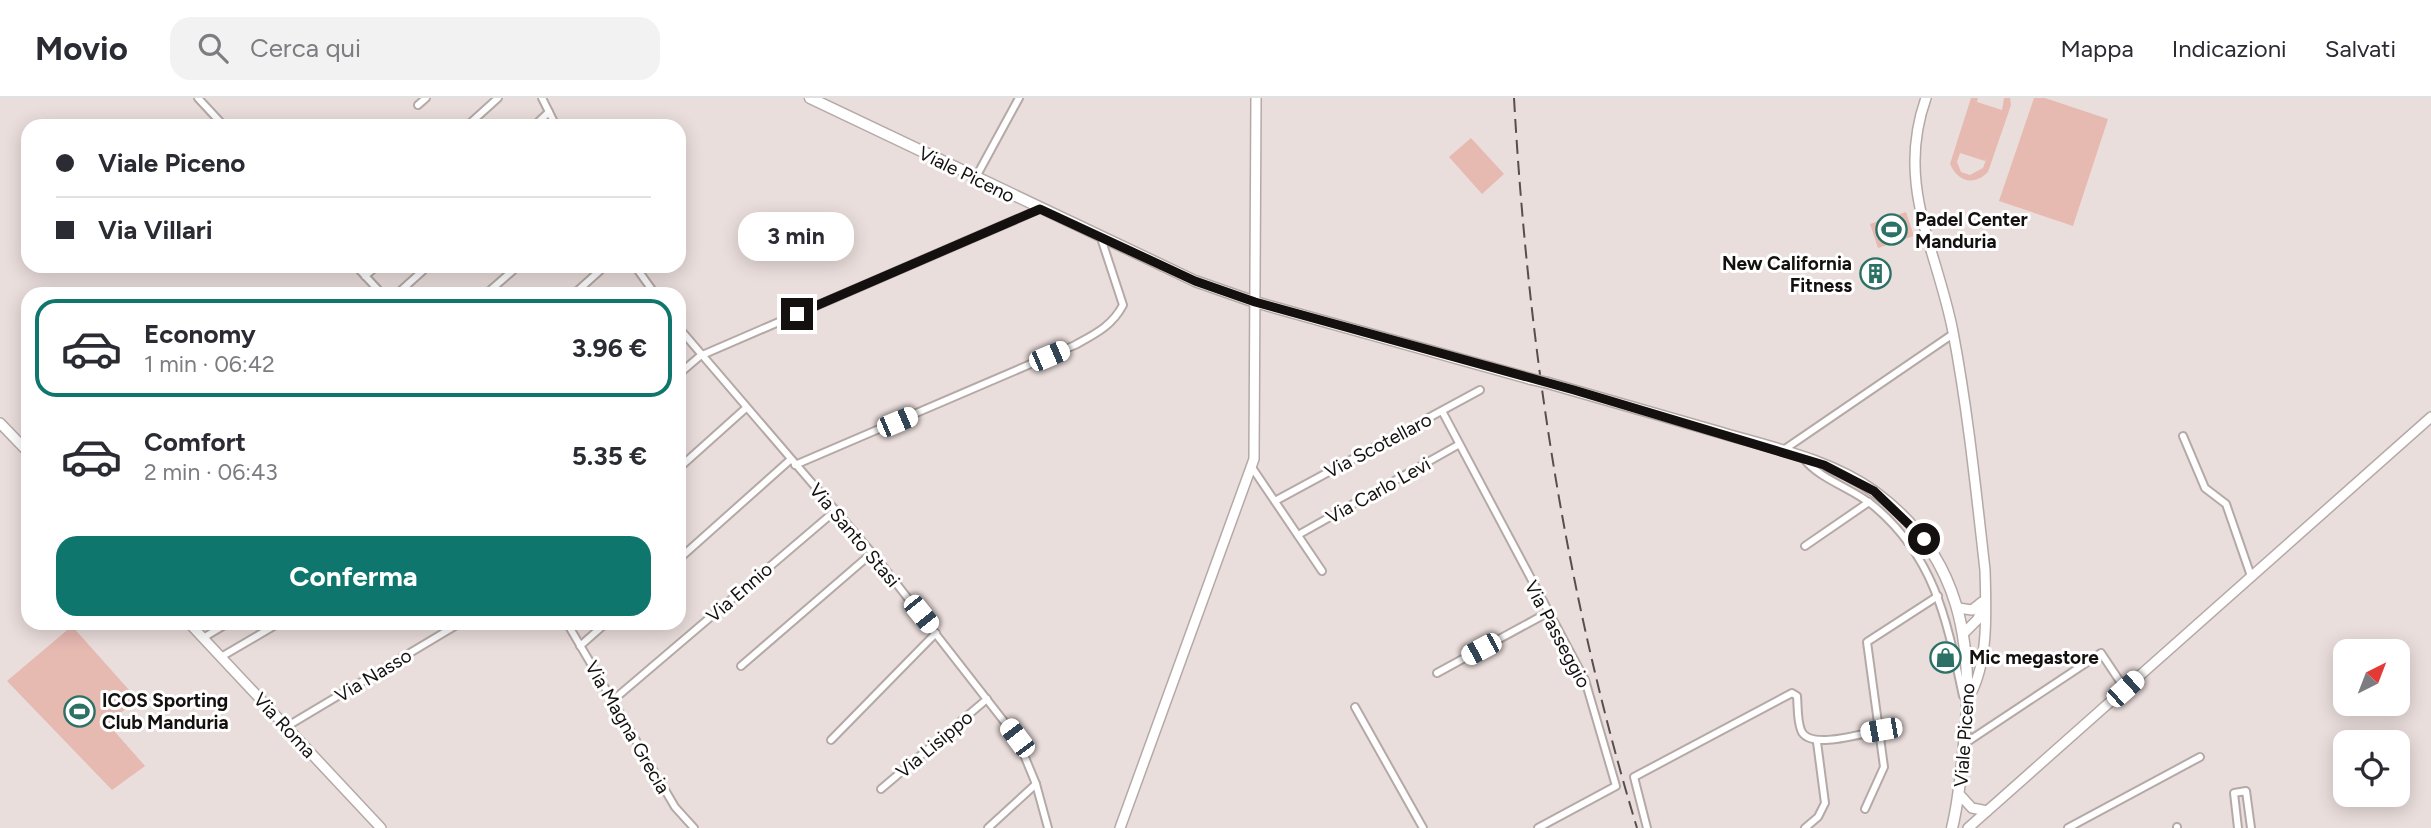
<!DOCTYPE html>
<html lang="it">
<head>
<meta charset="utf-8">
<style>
  :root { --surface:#fff; --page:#f2f2f3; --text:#2b2b33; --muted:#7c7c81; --line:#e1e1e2; --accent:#0f766e }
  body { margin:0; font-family:Figtree,sans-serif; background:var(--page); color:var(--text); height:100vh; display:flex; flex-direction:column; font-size:26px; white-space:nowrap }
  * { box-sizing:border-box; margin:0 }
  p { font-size:23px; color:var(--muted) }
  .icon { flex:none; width:38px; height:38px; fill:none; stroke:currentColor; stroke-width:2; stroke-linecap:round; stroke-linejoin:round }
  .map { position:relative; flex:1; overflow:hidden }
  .drawer { position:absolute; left:21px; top:189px; width:665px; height:343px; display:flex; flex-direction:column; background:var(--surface); border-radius:21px; box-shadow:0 4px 18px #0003 }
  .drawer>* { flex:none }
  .guide { position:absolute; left:21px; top:21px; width:665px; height:154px; border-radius:21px; box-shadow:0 4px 18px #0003; display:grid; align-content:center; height:154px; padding:0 35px; background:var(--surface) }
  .needle { width:46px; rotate:42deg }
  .tools { position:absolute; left:2333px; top:541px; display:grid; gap:14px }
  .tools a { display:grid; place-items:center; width:77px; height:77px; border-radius:14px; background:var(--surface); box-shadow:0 4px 18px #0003; font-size:35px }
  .end { position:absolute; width:32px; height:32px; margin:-16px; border:9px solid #14100f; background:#fff; box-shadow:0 0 0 4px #fff }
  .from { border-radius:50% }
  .bubble { position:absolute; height:49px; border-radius:21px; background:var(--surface); box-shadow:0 4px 18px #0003; font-size:23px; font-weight:700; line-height:49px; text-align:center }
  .car { position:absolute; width:21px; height:42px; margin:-21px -10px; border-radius:9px; box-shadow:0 0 5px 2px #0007; background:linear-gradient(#fff 24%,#345 0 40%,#fff 0 76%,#345 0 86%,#fff 0) }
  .guide b { display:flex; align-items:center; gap:24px; height:66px; font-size:26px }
  .guide b+b { border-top:2px solid var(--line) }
  .guide i { width:18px; height:18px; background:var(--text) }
  ul { padding:12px 0 0; list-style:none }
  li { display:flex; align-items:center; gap:21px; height:98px; margin:0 14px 10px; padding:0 21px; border:4px solid transparent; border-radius:21px }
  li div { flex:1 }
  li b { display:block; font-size:26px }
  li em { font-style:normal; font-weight:700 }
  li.on { border-color:var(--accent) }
  li>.icon { width:63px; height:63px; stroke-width:1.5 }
  .button { display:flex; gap:14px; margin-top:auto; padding:14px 35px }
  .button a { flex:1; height:80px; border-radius:21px; background:var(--accent); color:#fff; font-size:28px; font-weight:700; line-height:80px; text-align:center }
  header { display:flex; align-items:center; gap:42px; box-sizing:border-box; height:98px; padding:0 35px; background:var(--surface); border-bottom:2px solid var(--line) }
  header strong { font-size:33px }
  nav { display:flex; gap:38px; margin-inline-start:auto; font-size:24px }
  .search { width:490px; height:63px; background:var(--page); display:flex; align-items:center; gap:18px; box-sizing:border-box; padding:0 24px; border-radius:21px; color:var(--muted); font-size:26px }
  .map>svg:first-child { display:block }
</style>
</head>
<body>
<header>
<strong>Movio</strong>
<div class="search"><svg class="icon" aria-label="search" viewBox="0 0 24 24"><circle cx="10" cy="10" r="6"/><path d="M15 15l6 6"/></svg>Cerca qui</div>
<nav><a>Mappa</a><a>Indicazioni</a><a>Salvati</a></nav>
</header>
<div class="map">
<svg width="2431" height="730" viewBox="0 0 2431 730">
  <rect width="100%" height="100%" fill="#eadedc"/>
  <g fill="#e6b9b1" fill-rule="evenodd">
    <path d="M1971 0H1978L1977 4 2002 12 2004 0H2010L2011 7 1988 74C1974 88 1958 84 1950 66ZM1960 55 1985 63 1987 59 1983 70 1970 77 1961 74 1957 64Z"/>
    <path d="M2034 0H2045L2108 21 2073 128 1999 103Z"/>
    <path d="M1471 40 1504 76 1482 96 1449 59Z"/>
    <path d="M1906 114 1914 138 1878 150 1870 126Z"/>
    <path d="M72 528 137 601 108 626 145 668 112 692 7 583Z"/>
  </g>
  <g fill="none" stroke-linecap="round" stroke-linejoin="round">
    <defs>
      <g id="street">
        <path d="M198 0 224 28"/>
        <path d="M542 0 556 28"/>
        <path d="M418 7 426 0"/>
        <path d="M467 28 498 0"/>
        <path d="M534 28 549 14"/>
        <path d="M976 79 1019 0"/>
        <path d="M356 168 382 196"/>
        <path d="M635 168 655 196"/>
        <path d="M365 178 377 168"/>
        <path d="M397 196 428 168"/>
        <path d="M486 196 518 168"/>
        <path d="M574 196 605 168"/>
        <path d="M679 230 878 462 1017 640 1036 686 1048 730"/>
        <path d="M679 276 700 258 1040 111"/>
        <path d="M1442 313 1585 582 1616 688 1538 730"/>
        <path d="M2183 338 2205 390 2226 406 2251 478"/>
        <path d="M1782 353 1953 236"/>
        <path d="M1804 361C1822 383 1853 390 1875 409 1936 461 1947 524 1963 598"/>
        <path d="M795 367 1075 247C1095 236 1112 228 1123 207L1101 140"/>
        <path d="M1251 368 1322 473"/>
        <path d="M679 370 746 310"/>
        <path d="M1275 403 1480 292"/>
        <path d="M1298 437 1458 347"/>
        <path d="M1805 448 1869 404"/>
        <path d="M679 461 790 362"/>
        <path d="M567 525 675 709 694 730"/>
        <path d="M203 540 228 525"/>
        <path d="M580 548 606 525"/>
        <path d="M221 559 279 525"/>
        <path d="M741 568 872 455"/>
        <path d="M1437 575 1547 515"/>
        <path d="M612 603 835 413"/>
        <path d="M1355 609 1423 730"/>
        <path d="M286 629 460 525"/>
        <path d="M831 642 936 535"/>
        <path d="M1964 646 2101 555 2125 591"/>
        <path d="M881 691 987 601"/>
        <path d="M1865 711 1884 669 1867 544 1938 498"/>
        <path d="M2177 729V730"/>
        <path d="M988 730 1036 686"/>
        <path d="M1647 730 1634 679 1792 595 1797 598C1798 609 1797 622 1801 632 1808 653 1864 635 1881 632"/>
        <path d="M1805 730 1818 719 1825 705 1817 644"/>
        <path d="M2068 730 2200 659"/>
        <path d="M2238 730 2234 695 2246 693 2251 730"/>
      </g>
      <g id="secondary">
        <path d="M1926 0C1895 87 1937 151 1953 234 1968 313 1976 393 1985 472 1986 511 1989 563 1970 597"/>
        <path d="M0 325 28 354"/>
        <path d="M1958 510 1972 512 1982 504"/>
        <path d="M189 525 381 730"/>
        <path d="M1964 535 1978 521 1981 510"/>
        <path d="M1960 697 1972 710 1987 713"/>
        <path d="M1120 730 1254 361 1256 0"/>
        <path d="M1968 730 2431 319"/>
      </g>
      <g id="primary">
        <path d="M810 0 1195 183 1255 204 1531 281"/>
        <path d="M1548 285C1606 302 1664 318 1722 335 1773 350 1831 362 1875 394 1961 457 1975 547 1964 646 1961 675 1959 702 1952 730"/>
      </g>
    </defs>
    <use href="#street" stroke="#b5a9a7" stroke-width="10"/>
    <use href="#secondary" stroke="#b5a9a7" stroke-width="12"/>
    <use href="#primary" stroke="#b5a9a7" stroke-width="13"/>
    <use href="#street" stroke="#fff" stroke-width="6"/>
    <use href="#secondary" stroke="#fff" stroke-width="9"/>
    <use href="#primary" stroke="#fff" stroke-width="10"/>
    <path stroke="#564f4e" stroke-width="2" stroke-dasharray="14 7" stroke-linecap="butt" d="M1514 0C1528 247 1565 493 1637 730"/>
    <defs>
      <path id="primary-bridge" d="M1531 281 1548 285"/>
    </defs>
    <use href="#primary-bridge" stroke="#b5a9a7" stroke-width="13" stroke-linecap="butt"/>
    <use href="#primary-bridge" stroke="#fff" stroke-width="10"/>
  </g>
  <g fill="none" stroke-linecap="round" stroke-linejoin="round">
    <path stroke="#14100f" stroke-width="9" d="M797 216 1040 111 1195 183 1255 204 1574 292 1824 367 1874 393 1924 441"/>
  </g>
  <defs>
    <symbol id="stadium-ring" viewBox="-11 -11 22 22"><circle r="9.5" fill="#fff" stroke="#2c7165" stroke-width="1.5"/><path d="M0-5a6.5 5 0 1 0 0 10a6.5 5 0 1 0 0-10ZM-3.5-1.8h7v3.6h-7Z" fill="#2c7165"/></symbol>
    <symbol id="building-ring" viewBox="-11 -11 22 22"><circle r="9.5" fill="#fff" stroke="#2c7165" stroke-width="1.5"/><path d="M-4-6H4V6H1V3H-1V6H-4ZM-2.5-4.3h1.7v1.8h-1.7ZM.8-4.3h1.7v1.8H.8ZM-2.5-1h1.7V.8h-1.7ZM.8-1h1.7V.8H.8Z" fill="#2c7165"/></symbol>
    <symbol id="shop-ring" viewBox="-11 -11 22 22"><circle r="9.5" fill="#fff" stroke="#2c7165" stroke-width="1.5"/><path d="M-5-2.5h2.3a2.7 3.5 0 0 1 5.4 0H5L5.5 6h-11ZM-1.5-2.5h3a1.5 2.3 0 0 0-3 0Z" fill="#2c7165"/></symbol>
  </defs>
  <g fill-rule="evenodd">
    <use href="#stadium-ring" x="1874" y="114" width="35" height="35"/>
    <use href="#building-ring" x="1858" y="158" width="35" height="35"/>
    <use href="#shop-ring" x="1928" y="542" width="35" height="35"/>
    <use href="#stadium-ring" x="62" y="596" width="35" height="35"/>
  </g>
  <g text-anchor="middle" stroke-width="6" stroke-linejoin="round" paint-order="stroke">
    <g font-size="19" fill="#14100f" stroke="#fff">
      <text transform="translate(967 76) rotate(26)" y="7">Viale Piceno</text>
      <text transform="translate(1378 347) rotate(-28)" y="7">Via Scotellaro</text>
      <text transform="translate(1378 392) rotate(-29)" y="7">Via Carlo Levi</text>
      <text transform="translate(855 437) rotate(50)" y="7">Via Santo Stasi</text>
      <text transform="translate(739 494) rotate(-41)" y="7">Via Ennio</text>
      <text transform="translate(1558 536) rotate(62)" y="7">Via Passeggio</text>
      <text transform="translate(373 577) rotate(-31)" y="7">Via Nasso</text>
      <text transform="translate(285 627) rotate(47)" y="7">Via Roma</text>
      <text transform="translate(628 629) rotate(60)" y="7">Via Magna Grecia</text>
      <text transform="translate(1964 637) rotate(-86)" y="7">Viale Piceno</text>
      <text transform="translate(934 646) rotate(-40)" y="7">Via Lisippo</text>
    </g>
    <g font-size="19" font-weight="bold" fill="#14100f" stroke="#fff" text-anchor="start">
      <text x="1915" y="128">Padel Center<tspan x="1915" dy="22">Manduria</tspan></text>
      <text x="1852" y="172" text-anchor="end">New California<tspan x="1852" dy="22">Fitness</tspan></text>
      <text x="1969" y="566">Mic megastore</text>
      <text x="102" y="609">ICOS Sporting<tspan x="102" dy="22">Club Manduria</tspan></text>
    </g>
  </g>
</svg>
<div class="tools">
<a><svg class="needle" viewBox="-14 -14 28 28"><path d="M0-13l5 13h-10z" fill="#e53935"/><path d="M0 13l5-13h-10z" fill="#7c7c81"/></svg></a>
<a><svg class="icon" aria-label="locate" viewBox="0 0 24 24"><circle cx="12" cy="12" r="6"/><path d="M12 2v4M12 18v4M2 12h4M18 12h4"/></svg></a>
</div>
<i class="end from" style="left:1924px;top:441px"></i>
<i class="end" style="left:797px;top:216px"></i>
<div class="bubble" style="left:738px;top:114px;width:116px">3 min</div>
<i class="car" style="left:1049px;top:258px;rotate:67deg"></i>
<i class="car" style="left:897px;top:324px;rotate:67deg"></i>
<i class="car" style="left:921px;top:516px;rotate:141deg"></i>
<i class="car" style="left:1481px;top:551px;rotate:242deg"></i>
<i class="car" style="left:2125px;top:591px;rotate:48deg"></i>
<i class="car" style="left:1881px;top:632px;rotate:260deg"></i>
<i class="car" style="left:1017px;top:640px;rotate:323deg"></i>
<div class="guide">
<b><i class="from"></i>Viale Piceno</b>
<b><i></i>Via Villari</b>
</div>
<section class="drawer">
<ul>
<li class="on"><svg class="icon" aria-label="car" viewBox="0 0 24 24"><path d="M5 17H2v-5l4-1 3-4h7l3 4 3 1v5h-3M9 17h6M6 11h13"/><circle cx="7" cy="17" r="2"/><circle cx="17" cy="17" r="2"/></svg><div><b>Economy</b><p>1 min · 06:42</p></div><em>3.96 €</em></li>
<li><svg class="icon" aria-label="car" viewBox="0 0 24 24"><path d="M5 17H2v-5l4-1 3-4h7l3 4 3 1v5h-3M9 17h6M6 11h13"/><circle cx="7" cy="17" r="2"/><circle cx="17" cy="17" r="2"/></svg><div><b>Comfort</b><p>2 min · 06:43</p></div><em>5.35 €</em></li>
</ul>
<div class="button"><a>Conferma</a></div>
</section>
</div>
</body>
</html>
